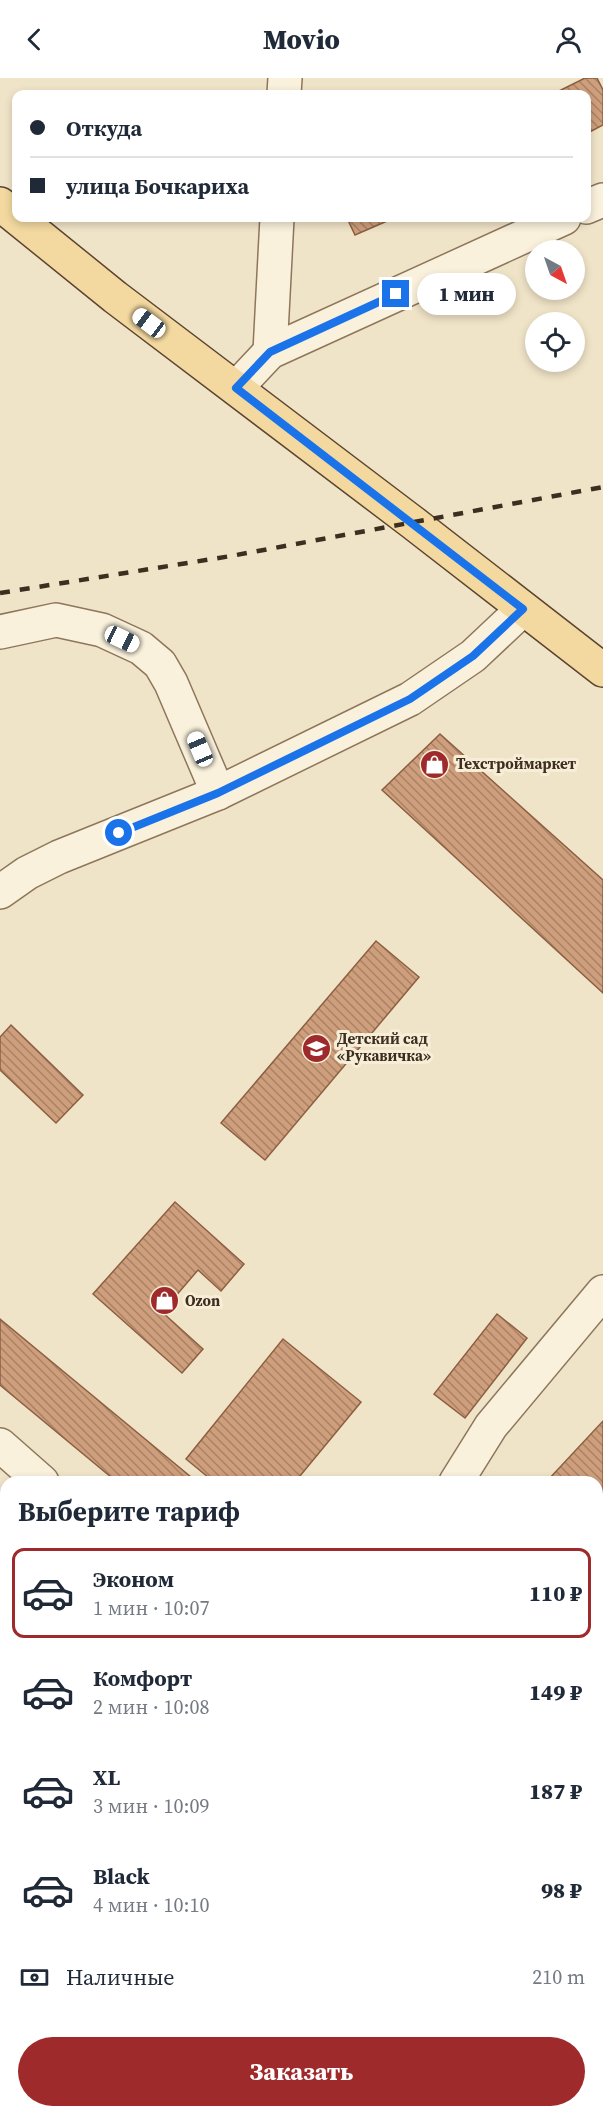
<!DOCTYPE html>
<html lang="ru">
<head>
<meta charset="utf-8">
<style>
  :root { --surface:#fff; --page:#f6f6f7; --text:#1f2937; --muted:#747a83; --line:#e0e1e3; --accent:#9e2a2b }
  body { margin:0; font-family:"Source Serif 4",serif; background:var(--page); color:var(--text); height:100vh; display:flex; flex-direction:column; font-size:22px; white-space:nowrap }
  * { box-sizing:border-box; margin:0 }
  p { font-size:20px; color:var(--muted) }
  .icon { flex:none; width:33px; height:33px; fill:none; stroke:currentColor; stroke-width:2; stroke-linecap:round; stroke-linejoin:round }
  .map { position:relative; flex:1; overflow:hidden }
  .side { position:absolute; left:0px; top:1398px; width:603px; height:642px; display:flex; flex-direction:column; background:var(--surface); border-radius:18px 18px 0 0; box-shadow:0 3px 9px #0003 }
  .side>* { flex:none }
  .top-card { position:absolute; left:12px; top:12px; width:579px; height:132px; border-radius:12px; box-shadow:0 3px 9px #0003; display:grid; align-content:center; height:132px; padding:0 18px; background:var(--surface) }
  .needle { width:39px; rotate:140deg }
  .controls { position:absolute; left:525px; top:162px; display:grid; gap:12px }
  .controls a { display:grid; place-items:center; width:60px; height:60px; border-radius:50%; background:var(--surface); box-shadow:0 3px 9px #0003; font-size:30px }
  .end { position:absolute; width:27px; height:27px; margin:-14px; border:8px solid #1a73e8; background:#fff; box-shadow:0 0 0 3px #fff }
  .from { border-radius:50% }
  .bubble { position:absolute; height:42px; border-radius:21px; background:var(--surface); box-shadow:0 3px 9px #0003; font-size:20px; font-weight:800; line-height:42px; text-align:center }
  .car { position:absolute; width:18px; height:36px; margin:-18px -9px; border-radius:8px; box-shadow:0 0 4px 2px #0007; background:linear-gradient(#fff 24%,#345 0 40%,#fff 0 76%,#345 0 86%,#fff 0) }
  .top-card b { display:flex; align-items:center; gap:21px; height:57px; font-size:22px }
  .top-card b+b { border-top:2px solid var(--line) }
  .top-card i { width:15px; height:15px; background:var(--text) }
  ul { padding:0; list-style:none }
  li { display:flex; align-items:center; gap:18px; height:90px; margin:0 12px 9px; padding:0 6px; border:3px solid transparent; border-radius:12px }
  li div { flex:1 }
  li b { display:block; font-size:22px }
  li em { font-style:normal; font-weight:800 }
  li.on { border-color:var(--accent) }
  li>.icon { width:54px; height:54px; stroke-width:1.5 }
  h2 { padding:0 18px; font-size:27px; line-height:72px }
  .pay { display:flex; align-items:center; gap:15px; height:66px; padding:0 18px; font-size:22px }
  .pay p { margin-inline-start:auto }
  .primary-button { display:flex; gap:12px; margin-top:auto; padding:12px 18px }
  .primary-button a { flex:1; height:69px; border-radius:36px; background:var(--accent); color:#fff; font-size:24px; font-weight:800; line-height:69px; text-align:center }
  header { display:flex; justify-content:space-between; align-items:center; height:78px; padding:0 18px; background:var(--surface); font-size:27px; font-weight:800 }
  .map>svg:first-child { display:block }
</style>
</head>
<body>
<header><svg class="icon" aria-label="back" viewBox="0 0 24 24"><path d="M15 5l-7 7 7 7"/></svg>Movio<svg class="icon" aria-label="person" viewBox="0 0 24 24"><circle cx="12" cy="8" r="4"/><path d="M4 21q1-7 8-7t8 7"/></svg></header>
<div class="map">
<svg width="603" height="2040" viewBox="0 0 603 2040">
  <defs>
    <pattern id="building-back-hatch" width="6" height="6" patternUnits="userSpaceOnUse" patternTransform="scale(1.5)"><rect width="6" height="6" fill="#cf9f7d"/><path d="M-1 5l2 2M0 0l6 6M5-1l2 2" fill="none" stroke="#a98266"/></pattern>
  </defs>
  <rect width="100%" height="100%" fill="#f0e4c8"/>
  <g fill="url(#building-back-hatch)" stroke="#8d5f41" stroke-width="1.5">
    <path d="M585 0H597L603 12V47L586 56V16H553Z"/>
    <path d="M347 140H394L355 157Z"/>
    <path d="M440 656 603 802V915L382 712Z"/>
    <path d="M376 863 419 899 265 1082 221 1045Z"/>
    <path d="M11 947 83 1017 56 1045 0 992V959Z"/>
    <path d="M175 1124 244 1186 221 1213 198 1192 162 1234 203 1271 182 1295 93 1216Z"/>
    <path d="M497 1236 527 1260 465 1340 434 1316Z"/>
    <path d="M0 1241 197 1404H117L0 1307Z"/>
    <path d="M283 1261 361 1324 295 1404H214L186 1381Z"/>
    <path d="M603 1343V1442L597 1448V1404H550L548 1402Z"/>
    <path d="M597 1492 603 1493V1520L599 1555H597Z"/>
    <path d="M0 1569 6 1609V1626L0 1627Z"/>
    <path d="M603 1632V1794L597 1795V1633Z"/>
    <path d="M6 1795V1866L0 1867V1796Z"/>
    <path d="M6 1957V2029L0 2030V1958Z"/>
  </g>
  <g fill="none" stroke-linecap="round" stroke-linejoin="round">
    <defs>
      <g id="minor">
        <path d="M284 16 285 0"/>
        <path d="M586 129 603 122"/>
        <path d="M270 274 277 140"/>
        <path d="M236 310 270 274 564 140"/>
        <path d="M0 554 56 542 102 552 141 570 160 586 171 605 218 715"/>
        <path d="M0 814 27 795 59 779 218 715 410 621 473 578 523 531"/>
        <path d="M0 1367 42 1404"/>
        <path d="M456 1404 491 1348 603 1214"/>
        <path d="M597 1463 603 1460"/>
        <path d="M597 1600 603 1599"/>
        <path d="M0 1776 6 1775"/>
        <path d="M0 1909 6 1908"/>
        <path d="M597 2015 603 2014"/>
        <path d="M418 2040 458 2034"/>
      </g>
      <path id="major" d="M0 126 115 219 412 444 603 592"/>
    </defs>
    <use href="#minor" stroke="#8d765c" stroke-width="36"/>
    <use href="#major" stroke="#5b4430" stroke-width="36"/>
    <use href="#minor" stroke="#faf1dc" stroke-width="33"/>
    <use href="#major" stroke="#f3d9a0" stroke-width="33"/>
    <path stroke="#3d2e20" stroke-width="4.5" stroke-dasharray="10 10" stroke-linecap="butt" d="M0 515 231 478 603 409"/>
  </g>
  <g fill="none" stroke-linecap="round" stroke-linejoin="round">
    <path stroke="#1a73e8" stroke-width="8" d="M119 755 218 715 410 621 473 578 523 531 236 310 270 274 396 216"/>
  </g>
  <defs>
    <symbol id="shop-disc" viewBox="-11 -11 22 22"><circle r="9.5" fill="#9e2a2b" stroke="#f7eed8"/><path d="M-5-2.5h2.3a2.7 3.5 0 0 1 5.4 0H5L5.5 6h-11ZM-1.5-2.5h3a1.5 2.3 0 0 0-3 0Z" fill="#fff"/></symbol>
    <symbol id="school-disc" viewBox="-11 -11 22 22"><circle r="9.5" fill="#9e2a2b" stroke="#f7eed8"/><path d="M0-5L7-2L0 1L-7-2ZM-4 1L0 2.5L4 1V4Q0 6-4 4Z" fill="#fff"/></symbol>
  </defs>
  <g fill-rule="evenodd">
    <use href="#shop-disc" x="418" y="670" width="33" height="33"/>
    <use href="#school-disc" x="300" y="954" width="33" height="33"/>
    <use href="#shop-disc" x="148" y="1206" width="33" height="33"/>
  </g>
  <g text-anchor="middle" stroke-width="6" stroke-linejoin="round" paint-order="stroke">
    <g font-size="15" font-weight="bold" fill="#3d2e20" stroke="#f7eed8" text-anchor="start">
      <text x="456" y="691">Техстроймаркет</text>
      <text x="337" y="966">Детский сад<tspan x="337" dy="17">«Рукавичка»</tspan></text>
      <text x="185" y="1228">Ozon</text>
    </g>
  </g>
</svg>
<div class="controls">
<a><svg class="needle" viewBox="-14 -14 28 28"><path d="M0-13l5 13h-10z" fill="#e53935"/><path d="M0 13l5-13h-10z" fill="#747a83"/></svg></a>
<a><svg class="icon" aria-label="locate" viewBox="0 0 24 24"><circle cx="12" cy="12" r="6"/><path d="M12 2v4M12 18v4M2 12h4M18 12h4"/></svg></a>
</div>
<i class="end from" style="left:119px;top:755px"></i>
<i class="end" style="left:396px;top:216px"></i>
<div class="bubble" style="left:417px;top:195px;width:99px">1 мин</div>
<i class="car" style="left:149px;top:245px;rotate:307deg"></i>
<i class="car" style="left:122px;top:561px;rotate:115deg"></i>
<i class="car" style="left:200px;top:671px;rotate:337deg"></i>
<div class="top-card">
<b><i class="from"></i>Откуда</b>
<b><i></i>улица Бочкариха</b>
</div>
<section class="side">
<h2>Выберите тариф</h2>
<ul>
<li class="on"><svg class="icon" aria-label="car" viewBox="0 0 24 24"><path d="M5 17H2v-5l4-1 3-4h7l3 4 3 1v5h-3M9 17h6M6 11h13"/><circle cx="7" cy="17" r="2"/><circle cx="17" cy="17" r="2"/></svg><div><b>Эконом</b><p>1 мин · 10:07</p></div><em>110 ₽</em></li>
<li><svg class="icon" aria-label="car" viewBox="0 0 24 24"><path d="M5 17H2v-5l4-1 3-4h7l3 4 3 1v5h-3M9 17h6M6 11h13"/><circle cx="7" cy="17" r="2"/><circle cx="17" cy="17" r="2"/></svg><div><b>Комфорт</b><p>2 мин · 10:08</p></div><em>149 ₽</em></li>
<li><svg class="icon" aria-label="car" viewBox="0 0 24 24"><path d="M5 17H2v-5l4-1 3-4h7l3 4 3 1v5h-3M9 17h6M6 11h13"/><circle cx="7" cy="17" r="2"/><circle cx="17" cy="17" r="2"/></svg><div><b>XL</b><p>3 мин · 10:09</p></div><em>187 ₽</em></li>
<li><svg class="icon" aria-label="car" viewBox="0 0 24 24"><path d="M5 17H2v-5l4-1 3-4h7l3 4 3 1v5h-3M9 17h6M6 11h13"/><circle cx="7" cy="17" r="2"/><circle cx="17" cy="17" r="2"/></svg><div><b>Black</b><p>4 мин · 10:10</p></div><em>98 ₽</em></li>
</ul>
<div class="pay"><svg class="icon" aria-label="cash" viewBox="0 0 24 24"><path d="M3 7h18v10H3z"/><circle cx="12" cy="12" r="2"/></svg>Наличные<p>210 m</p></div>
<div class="primary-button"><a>Заказать</a></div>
</section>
</div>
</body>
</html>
